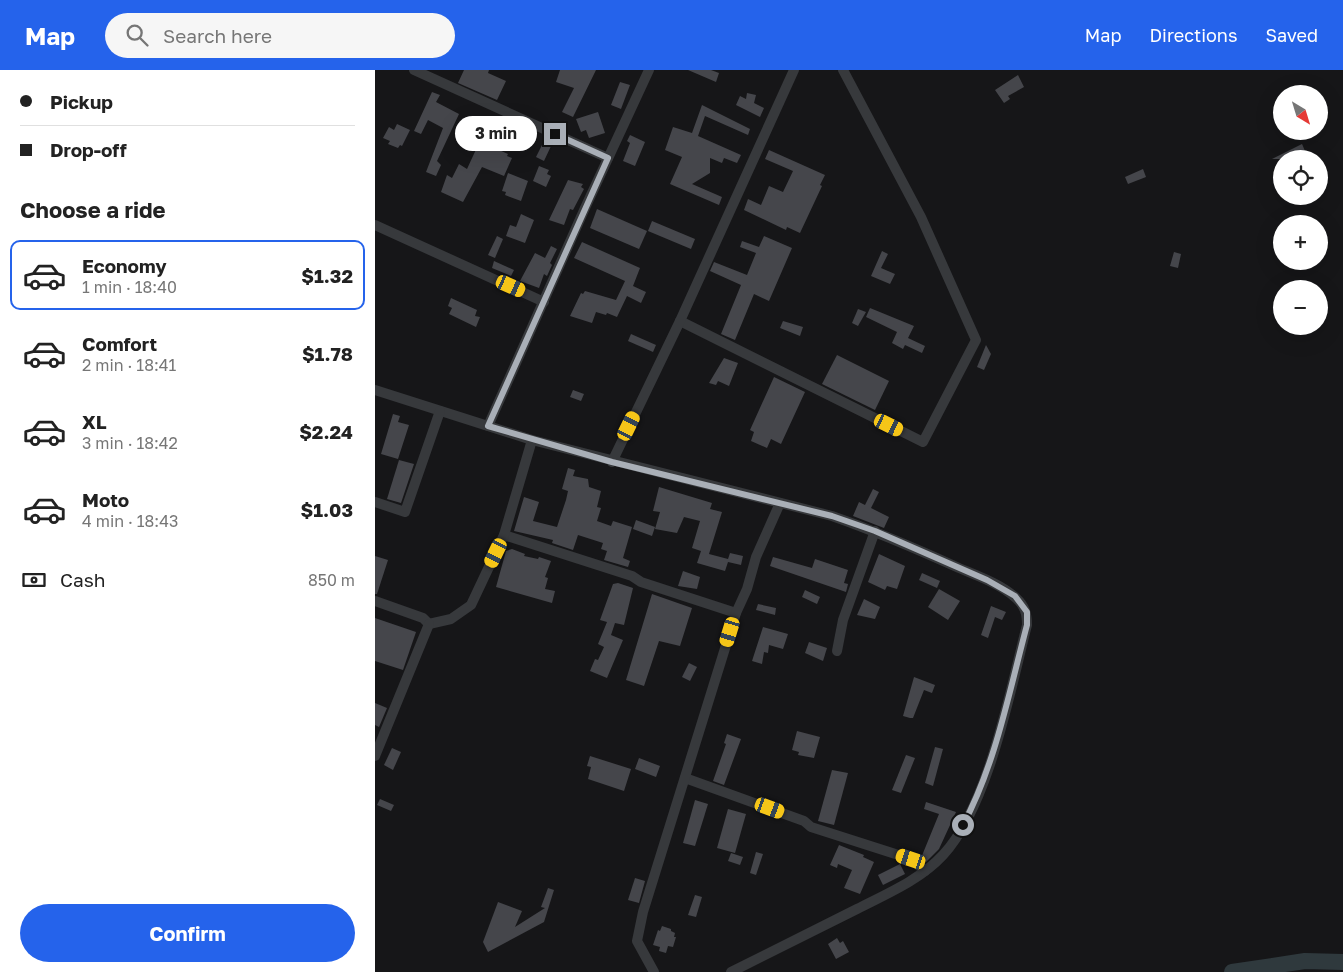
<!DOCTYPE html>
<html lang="en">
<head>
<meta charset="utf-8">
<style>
  :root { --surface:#fff; --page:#f6f6f6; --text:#222; --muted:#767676; --line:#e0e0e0; --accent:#2563eb }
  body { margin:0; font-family:"Golos Text",sans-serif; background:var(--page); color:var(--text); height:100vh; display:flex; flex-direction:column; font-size:19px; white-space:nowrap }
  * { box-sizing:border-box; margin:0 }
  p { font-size:16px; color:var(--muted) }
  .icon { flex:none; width:28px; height:28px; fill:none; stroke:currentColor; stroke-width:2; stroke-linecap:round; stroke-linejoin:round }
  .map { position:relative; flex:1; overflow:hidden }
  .sheet { display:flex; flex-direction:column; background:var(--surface); width:375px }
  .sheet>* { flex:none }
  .hud { display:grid; align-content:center; height:110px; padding:0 20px; background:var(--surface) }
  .needle { width:32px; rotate:142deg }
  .tools { position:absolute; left:898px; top:15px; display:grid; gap:10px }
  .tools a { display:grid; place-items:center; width:55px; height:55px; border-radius:50%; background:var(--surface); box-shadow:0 5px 20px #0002; font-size:25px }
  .end { position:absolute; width:22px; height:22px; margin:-11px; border:6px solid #a9afb7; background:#111; box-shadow:0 0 0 2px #111 }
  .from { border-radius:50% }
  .bubble { position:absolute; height:35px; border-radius:18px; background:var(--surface); box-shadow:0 5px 20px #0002; font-size:16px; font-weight:700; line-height:35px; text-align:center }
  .car { position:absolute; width:15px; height:30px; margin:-15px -8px; border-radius:6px; box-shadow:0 0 4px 1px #0007; background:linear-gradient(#f5c518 24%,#345 0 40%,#f5c518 0 76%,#345 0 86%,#f5c518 0) }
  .hud b { display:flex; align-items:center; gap:18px; height:48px; font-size:19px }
  .hud b+b { border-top:1px solid var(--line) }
  .hud i { width:12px; height:12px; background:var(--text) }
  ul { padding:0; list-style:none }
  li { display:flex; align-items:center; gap:15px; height:70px; margin:0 10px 8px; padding:0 10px; border:2px solid transparent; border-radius:10px }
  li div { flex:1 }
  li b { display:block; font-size:19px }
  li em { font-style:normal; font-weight:700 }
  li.selected { border-color:var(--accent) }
  li>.icon { width:45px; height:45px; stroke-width:1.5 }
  h2 { padding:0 20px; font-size:22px; line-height:60px }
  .pay { display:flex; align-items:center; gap:12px; height:55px; padding:0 20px; font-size:19px }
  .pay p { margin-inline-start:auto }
  .primary-button { display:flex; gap:10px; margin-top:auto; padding:10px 20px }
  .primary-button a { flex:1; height:58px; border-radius:30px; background:var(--accent); color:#fff; font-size:20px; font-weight:700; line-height:58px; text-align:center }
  header { display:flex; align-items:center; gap:30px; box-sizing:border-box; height:70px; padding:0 25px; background:var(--accent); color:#fff }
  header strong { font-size:24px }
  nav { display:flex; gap:28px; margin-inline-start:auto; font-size:18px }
  .search { width:350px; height:45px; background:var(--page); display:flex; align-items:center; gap:12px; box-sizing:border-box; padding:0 18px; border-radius:28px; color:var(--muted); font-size:19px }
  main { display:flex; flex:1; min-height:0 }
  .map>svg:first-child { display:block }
</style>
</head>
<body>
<header>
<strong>Map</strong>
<div class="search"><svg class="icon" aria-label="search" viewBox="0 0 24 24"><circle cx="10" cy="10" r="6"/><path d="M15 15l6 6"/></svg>Search here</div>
<nav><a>Map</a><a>Directions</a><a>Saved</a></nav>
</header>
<main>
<section class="sheet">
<div class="hud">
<b><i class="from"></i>Pickup</b>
<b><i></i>Drop-off</b>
</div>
<h2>Choose a ride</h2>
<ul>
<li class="selected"><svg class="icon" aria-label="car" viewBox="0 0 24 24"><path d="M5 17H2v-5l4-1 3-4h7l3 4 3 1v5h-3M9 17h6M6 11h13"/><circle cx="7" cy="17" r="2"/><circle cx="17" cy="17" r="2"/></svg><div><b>Economy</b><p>1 min · 18:40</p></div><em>$1.32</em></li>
<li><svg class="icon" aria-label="car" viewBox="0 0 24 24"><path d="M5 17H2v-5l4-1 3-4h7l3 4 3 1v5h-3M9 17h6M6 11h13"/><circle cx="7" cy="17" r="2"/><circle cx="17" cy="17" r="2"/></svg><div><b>Comfort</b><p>2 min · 18:41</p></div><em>$1.78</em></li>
<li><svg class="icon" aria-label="car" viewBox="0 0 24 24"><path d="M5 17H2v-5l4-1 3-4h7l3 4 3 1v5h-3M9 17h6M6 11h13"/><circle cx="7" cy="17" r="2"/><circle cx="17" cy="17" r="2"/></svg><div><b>XL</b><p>3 min · 18:42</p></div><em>$2.24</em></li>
<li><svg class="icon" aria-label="car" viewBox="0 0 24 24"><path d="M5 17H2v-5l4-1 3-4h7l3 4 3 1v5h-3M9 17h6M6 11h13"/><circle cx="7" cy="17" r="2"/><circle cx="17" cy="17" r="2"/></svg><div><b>Moto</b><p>4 min · 18:43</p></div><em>$1.03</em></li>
</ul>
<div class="pay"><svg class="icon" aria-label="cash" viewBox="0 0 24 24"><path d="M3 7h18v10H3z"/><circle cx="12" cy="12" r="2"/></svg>Cash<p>850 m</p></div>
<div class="primary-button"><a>Confirm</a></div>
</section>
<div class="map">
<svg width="968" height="902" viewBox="0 0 968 902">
  <rect width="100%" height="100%" fill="#161618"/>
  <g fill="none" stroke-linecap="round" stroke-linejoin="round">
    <path stroke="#2f393d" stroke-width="16" d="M857 902 930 891 968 892"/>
  </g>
  <g fill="#45464b">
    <path d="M89 0H114L113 3 131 11 122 30 83 13Z"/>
    <path d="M185 0H221L198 47 187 42 199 18 181 12Z"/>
    <path d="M313 0H336L344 3 341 12Z"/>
    <path d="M643 5 649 17 633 26 635 29 629 33 620 20Z"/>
    <path d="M245 12 255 15 246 39 236 35Z"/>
    <path d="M57 22 65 25 61 32 84 44 62 91 66 95 61 106 51 102 68 58 53 50 46 64 39 61Z"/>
    <path d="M372 23 381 25 379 33 389 38 385 47 361 35 365 26 371 29Z"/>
    <path d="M327 35 375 59 373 65 330 46 323 66 366 85 362 93 349 88 347 93 335 88V103L317 114 347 127 344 135 295 114 307 87 290 80 298 57 317 63Z"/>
    <path d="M223 42 230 63 214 68 211 60 206 62 201 49Z"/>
    <path d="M119 48 127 52 115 76 133 84 132 86 137 88 129 106 107 97 88 132 66 122 72 105 77 108 84 94 92 99 110 60 113 61Z"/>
    <path d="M22 54 35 60 27 76 25 75 23 78 13 74 15 71 8 68 14 57 19 60Z"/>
    <path d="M255 65 270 72 260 96 248 91 255 73 252 71Z"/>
    <path d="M168 73 176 76 169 91 161 87Z"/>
    <path d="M927 74 930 81 913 89H897Z"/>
    <path d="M394 80 450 105 445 115 447 116 425 163 412 157 411 160 369 140 373 129 386 135 394 116 408 122 418 101 390 89Z"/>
    <path d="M164 96 174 100 172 104 176 106 171 117 158 111Z"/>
    <path d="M768 99 771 107 753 114 750 107Z"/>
    <path d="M133 103 153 111 146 131 130 125 131 122 127 121Z"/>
    <path d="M193 110 208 114 206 117 209 119 198 140 195 139 189 155 174 150Z"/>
    <path d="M222 139 272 161 264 179 215 158Z"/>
    <path d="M146 144 159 150 150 173 131 166 135 155 141 157Z"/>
    <path d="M277 151 320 169 316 179 273 161Z"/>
    <path d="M122 166 128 169 120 188 113 185Z"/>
    <path d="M389 166 417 178 394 231 379 224 360 270 346 264 366 215 335 201 339 192 372 205 381 183 365 177 367 171 384 177Z"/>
    <path d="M207 172 265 198 258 216 271 222 266 233 252 226 242 247 232 243 231 245 221 242 217 253 195 246 206 223 208 224 210 221 241 230 250 211 199 188Z"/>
    <path d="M176 176 182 179 175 193 177 195 172 206 169 204 164 218 145 211 160 183 170 188Z"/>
    <path d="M507 181 513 184 506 198 520 204 515 214 496 206Z"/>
    <path d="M799 182 806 184 803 198 795 196Z"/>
    <path d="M119 191 139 200 136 206 117 198Z"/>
    <path d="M76 228 102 240 100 246 105 247 101 257 74 244 77 238 73 236Z"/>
    <path d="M495 238 539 256 533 268 550 276 547 283 530 275 528 279 517 273 522 262 491 247Z"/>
    <path d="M483 239 491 242 483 256 477 253Z"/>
    <path d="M408 251 428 257 425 266 405 258Z"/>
    <path d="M256 264 281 275 278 282 253 271Z"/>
    <path d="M611 275 616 284 609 300 602 297Z"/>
    <path d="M462 285 514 311 500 340 447 314Z"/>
    <path d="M349 288 363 293 354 316 343 311 341 315 334 313Z"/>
    <path d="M399 307 430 322 406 374 396 369 392 378 376 371 379 362 375 360Z"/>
    <path d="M198 320 209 324 206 331 195 327Z"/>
    <path d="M18 344 25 346 23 352 34 355 23 389 6 384Z"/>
    <path d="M24 390 39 394 26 433 12 429Z"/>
    <path d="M193 398 200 400 198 406 213 409 214 417 226 421 222 437 226 438 222 451 236 456 238 451 257 457 248 488 255 491 253 497 229 490 232 481 226 479 228 473 203 465 198 480 177 473 178 470 139 461 149 427 164 432 158 451 182 457 191 430 193 421 187 419Z"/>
    <path d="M284 417 337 433 335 439 347 442 334 484 353 489 355 483 368 486 366 495 353 492 350 501 322 493 326 481 317 478 325 451 309 447 302 463 280 459 285 442 278 441Z"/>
    <path d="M498 419 504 422 496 438 514 447 509 458 478 446 484 432 490 435Z"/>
    <path d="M261 450 280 457 277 466 258 459Z"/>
    <path d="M137 479 150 484 149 486 163 489 164 487 176 491 170 507 173 508 170 519 180 521 177 533 121 517 131 481Z"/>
    <path d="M504 484 530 496 522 519 512 516 510 520 493 512Z"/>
    <path d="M0 486 13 490 2 524H0Z"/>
    <path d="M398 487 437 498 440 489 473 500 469 513 473 514 471 522 395 496Z"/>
    <path d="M308 501 325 507 322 519 303 516Z"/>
    <path d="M547 503 565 511 562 518 544 510Z"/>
    <path d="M243 513 258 518 249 555 240 553 236 565 248 570 232 608 215 601 220 589 223 590 229 577 223 574 232 552 225 550 238 514Z"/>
    <path d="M564 519 585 531 573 550 553 537Z"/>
    <path d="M430 520 445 527 442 534 427 527Z"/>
    <path d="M277 524 317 538 305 576 284 571 269 616 251 610Z"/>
    <path d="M489 529 505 537 500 549 482 545Z"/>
    <path d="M383 534 401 538 400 545 381 540Z"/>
    <path d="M616 536 631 542 627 550 620 547 613 568 606 565Z"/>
    <path d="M0 548 41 562 28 600 0 591Z"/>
    <path d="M388 557 413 564 408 579 394 575 393 583 389 582 387 594 377 591Z"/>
    <path d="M434 572 452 578 448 591 430 583Z"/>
    <path d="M314 593 322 597 315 611 307 607Z"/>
    <path d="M539 607 560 615 557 623 549 620 538 648H535L528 646Z"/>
    <path d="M0 633 12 638 4 657 0 655Z"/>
    <path d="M422 661 445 667 439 688 423 685 424 682 417 680Z"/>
    <path d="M352 664 366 669 349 715 338 711 351 674 349 673Z"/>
    <path d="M560 677 568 679 558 716 550 713Z"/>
    <path d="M17 678 26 682 18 700 9 695Z"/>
    <path d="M531 685 540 688 526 723 517 720Z"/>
    <path d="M215 686 256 699 249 721 213 709 216 697 212 696Z"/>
    <path d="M264 688 285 696 281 707 260 699Z"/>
    <path d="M457 700 473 703 459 755 443 751Z"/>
    <path d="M5 729 19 735 16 741 2 735Z"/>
    <path d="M320 730 333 734 320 776 308 773Z"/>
    <path d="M551 732 581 742 564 779 551 792 546 788 564 744 549 739Z"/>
    <path d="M353 739 371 744 360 783 342 778Z"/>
    <path d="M464 775 489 785 488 787 499 792 485 824 469 818 477 800 463 794 462 798 455 795Z"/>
    <path d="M381 782 388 784 381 805 375 803Z"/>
    <path d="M356 783 368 787 365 795 353 791Z"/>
    <path d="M525 794 530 804 508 815 503 805Z"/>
    <path d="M260 808 270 811 264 833 253 830Z"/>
    <path d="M173 818 179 820 169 852 113 882 108 872 123 832 147 841 140 857 170 838 166 837Z"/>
    <path d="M320 825 327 827 321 847 313 845Z"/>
    <path d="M287 856 296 859V861L300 863 299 867H301L298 877 293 876 291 883 284 881 285 877 278 875 283 860 285 861Z"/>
    <path d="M462 868 465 873 468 871 474 882 461 889 453 874Z"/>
  </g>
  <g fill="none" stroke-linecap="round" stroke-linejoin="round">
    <g stroke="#37393c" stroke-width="10">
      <path d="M39 0 233 88"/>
      <path d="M0 155 169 232"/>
      <path d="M305 251 548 372 601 270 546 147 468 0"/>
      <path d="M0 320 157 370 457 446C500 461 542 479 584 498 603 506 626 514 641 528 650 536 652 544 652 555 635 621 614 735 568 785 545 810 511 824 482 839 440 860 398 881 356 902"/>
      <path d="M113 356 210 138 274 0"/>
      <path d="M237 392 305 251 419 0"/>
      <path d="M0 432 30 442 65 341"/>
      <path d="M129 465 257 506 266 512 361 543"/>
      <path d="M0 531 48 548 54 554"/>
      <path d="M54 554 76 549 96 535 129 465 157 370"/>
      <path d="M462 581 468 550 500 461"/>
      <path d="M0 686 54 554"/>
      <path d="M310 708 429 751 436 757 536 789 550 801"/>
      <path d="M279 902 262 871 268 842 361 543 372 519 381 487 405 433"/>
    </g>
  </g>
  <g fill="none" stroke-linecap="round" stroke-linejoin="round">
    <path stroke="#a9afb7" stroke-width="6" d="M180 64 233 88 113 356 237 392 457 446 500 461 612 510 640 526 652 542V555C634 622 621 693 588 755"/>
  </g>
</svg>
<div class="tools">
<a><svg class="needle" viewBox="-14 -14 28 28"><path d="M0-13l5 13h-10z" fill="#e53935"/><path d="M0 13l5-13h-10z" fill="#767676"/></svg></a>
<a><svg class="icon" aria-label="locate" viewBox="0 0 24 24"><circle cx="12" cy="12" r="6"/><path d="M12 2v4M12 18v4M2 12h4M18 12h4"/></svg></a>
<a>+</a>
<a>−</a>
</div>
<i class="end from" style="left:588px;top:755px"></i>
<i class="end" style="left:180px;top:64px"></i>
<div class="bubble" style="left:80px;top:46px;width:82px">3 min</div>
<i class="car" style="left:136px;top:216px;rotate:114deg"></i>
<i class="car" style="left:514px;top:355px;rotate:116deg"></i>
<i class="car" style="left:254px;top:356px;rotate:26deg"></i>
<i class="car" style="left:121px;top:483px;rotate:206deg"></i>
<i class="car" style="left:355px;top:562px;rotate:197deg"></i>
<i class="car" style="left:395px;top:738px;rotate:110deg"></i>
<i class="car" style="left:536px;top:789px;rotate:288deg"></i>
</div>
</main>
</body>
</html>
